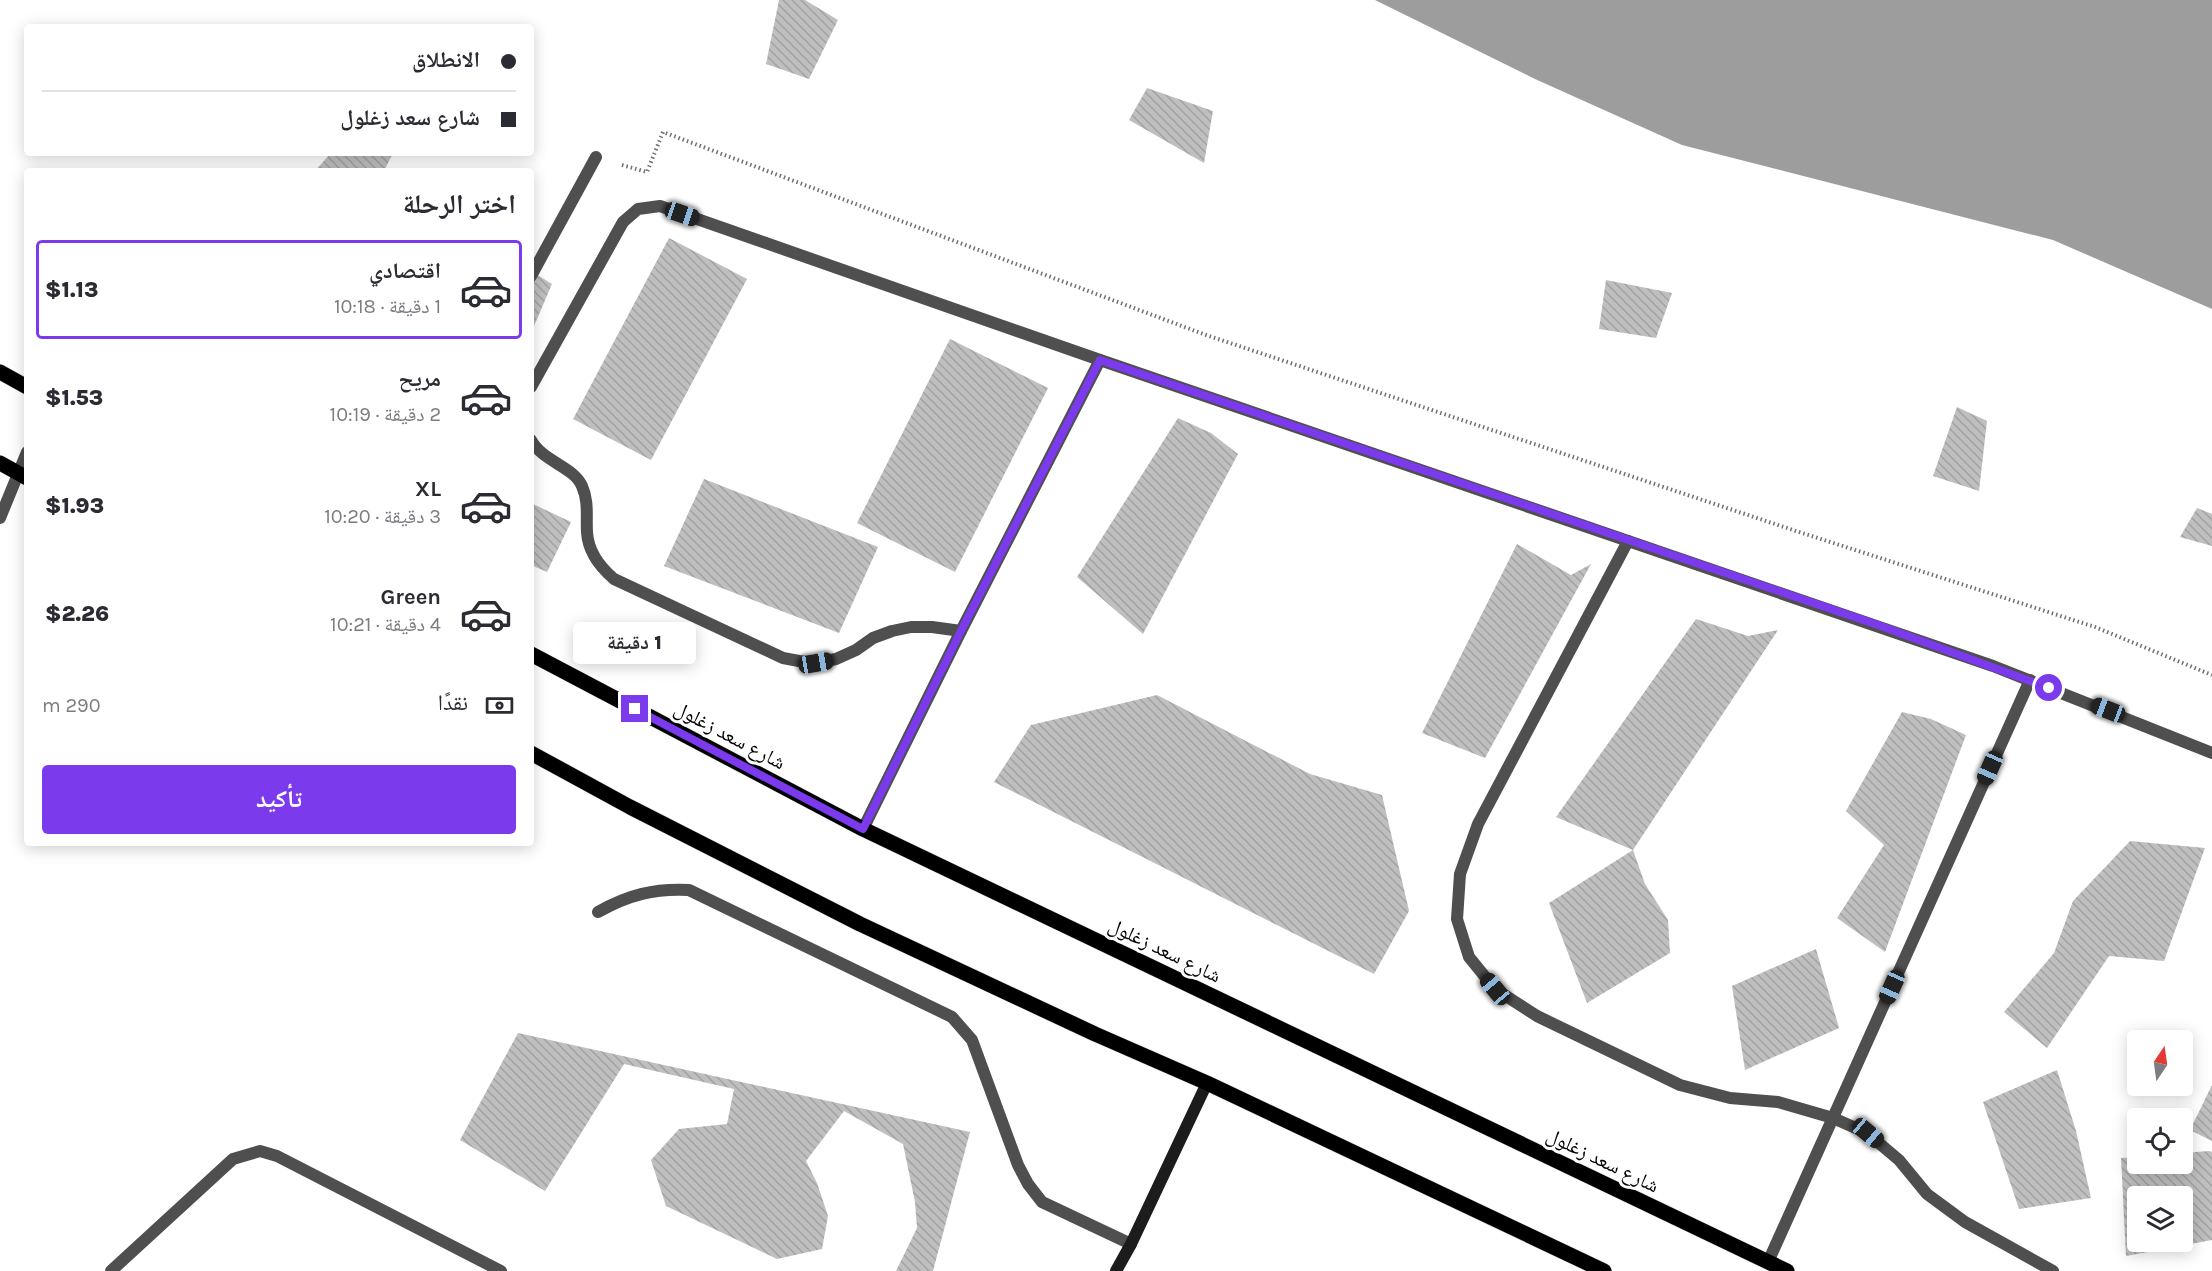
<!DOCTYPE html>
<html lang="ar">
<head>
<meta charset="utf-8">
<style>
  :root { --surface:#fff; --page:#f7f7f7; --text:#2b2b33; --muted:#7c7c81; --line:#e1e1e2; --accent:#7c3aed }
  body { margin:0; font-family:Karla,"Noto Naskh Arabic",sans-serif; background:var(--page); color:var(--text); direction:rtl; height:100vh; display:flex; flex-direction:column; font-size:22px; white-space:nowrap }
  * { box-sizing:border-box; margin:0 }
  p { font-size:20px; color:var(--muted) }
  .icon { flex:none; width:33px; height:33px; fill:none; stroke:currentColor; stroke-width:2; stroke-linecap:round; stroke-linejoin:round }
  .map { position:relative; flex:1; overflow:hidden; direction:ltr }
  .details { position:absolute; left:24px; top:168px; width:510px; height:678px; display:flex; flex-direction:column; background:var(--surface); border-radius:6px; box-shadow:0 3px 15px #0003; direction:rtl }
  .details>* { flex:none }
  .hud { position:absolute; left:24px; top:24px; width:510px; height:132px; border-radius:6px; box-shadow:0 3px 15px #0003; direction:rtl; display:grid; align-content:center; height:132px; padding:0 18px; background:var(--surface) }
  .needle { width:39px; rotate:13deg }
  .buttons { position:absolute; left:2127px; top:1030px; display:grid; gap:12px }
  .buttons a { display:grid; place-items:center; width:66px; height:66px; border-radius:6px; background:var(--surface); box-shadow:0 3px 15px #0003; font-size:30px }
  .end { position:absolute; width:27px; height:27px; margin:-14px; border:8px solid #7c3aed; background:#fff; box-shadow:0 0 0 3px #fff }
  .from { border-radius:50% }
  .bubble { position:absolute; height:42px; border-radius:6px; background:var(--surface); box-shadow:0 3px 15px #0003; font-size:20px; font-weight:800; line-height:42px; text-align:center; direction:rtl }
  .car { position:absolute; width:18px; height:36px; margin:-18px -9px; border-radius:8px; box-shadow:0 0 4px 2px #0007; background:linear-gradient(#222 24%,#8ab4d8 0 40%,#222 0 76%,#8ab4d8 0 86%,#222 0) }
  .hud b { display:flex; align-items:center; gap:21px; height:57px; font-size:22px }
  .hud b+b { border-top:2px solid var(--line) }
  .hud i { width:15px; height:15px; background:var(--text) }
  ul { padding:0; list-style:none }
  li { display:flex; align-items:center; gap:18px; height:99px; margin:0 12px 9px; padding:0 6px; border:3px solid transparent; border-radius:6px }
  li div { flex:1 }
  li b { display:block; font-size:22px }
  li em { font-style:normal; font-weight:800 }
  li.on { border-color:var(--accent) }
  li>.icon { width:54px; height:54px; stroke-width:1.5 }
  h2 { padding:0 18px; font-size:27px; line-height:72px }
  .pay { display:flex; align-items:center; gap:15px; height:66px; padding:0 18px; font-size:22px }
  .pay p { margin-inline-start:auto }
  .button { display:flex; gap:12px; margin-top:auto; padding:12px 18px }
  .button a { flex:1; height:69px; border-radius:6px; background:var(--accent); color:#fff; font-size:24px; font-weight:800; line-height:69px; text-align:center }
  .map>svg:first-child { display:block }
</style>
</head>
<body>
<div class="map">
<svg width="2212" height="1271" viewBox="0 0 2212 1271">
  <defs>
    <pattern id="building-back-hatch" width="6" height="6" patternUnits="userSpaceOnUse" patternTransform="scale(1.5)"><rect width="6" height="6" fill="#bfbfbf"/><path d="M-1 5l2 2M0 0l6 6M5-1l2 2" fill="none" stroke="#a2a2a2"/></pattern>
  </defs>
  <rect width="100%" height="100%" fill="#fff"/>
  <path fill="#9d9d9d" d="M1375 0H2212V309L2053 240 1682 145 1535 79Z"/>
  <g fill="url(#building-back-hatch)" fill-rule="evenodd">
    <path d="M779 0H805L838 20 809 79 766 64Z"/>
    <path d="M1147 88 1213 111 1204 163 1129 120Z"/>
    <path d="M331 153H393L384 171H315Z"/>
    <path d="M669 238 747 279 651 460 573 419Z"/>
    <path d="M531 271 552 284 531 333Z"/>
    <path d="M1606 280 1672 293 1656 338 1599 329Z"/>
    <path d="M950 339 1048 388 955 572 857 523Z"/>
    <path d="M1957 407 1987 421 1979 491 1933 476Z"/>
    <path d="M1178 418 1211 433 1238 454 1143 634 1077 577Z"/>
    <path d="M704 479 878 547 839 633 664 566Z"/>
    <path d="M531 503 571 522 547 572 531 565Z"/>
    <path d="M2197 508 2212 514V546L2180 537Z"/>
    <path d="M1517 544 1571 575 1591 564 1485 758 1422 733Z"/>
    <path d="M1696 619 1748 636 1778 630 1633 850 1556 817Z"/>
    <path d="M1157 695 1310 774 1382 795 1409 911 1374 974 994 782 1031 725Z"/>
    <path d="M1902 712 1931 719 1966 735 1885 952 1837 918 1884 845 1846 811Z"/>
    <path d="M2130 841 2205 848 2164 961 2109 956 2047 1048 2004 1012 2054 953 2073 901Z"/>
    <path d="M1633 850 1645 884 1668 920 1670 953 1587 1003 1549 903Z"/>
    <path d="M1816 949 1839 1028 1745 1070 1732 986Z"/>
    <path d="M518 1033 970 1132 933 1271H896L917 1228 915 1202 903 1144 844 1111 806 1161 817 1183 828 1216 822 1249 777 1259 666 1206 651 1160 679 1129 727 1124 734 1089 624 1064 545 1191 460 1140Z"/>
    <path d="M2057 1070 2076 1131 2091 1198 2019 1209 1983 1102Z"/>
    <path d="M2212 1085V1141L2190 1130Z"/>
    <path d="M2209 1151 2212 1152V1240L2126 1256 2121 1158 2138 1157V1164H2182V1153ZM2138 1197H2182V1242H2138Z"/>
  </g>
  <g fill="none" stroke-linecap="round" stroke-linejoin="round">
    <defs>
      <g id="primary">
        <path d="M0 372 27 387"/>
        <path d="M0 463 27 478"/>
        <path d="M531 654 863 829 1787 1271"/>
        <path d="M531 753 630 807 860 924 1095 1034 1207 1083 1604 1271"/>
      </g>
    </defs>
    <use href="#primary" stroke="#dbdbdb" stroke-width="16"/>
    <path stroke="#717171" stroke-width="4" stroke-dasharray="1.5 3" stroke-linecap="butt" d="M622 165 647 172 663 132 1206 335 1796 531 2095 627 2212 675"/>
    <g stroke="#4f4f4f" stroke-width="12">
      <path d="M531 276 596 157"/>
      <path d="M531 387 623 222 638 209 660 206 1100 360 1993 666 2212 753"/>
      <path d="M531 440C543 462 573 466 582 486 589 502 586 516 587 532 588 552 600 567 614 579L783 658 799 661 816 663 836 659 856 650 873 638 892 631 911 627H932L961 631"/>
      <path d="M1628 541 1478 824 1460 874 1457 919 1469 957 1495 989 1537 1016 1680 1085 1730 1098 1778 1102 1833 1118 1867 1133 1899 1160 1927 1194 1965 1222 2053 1271"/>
      <path d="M863 829 961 631 1100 360"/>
      <path d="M598 912C628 895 655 888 689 890L952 1017 972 1040 1018 1165 1028 1184 1042 1202 1131 1244"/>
      <path d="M1768 1262 2030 680"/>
    </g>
    <g stroke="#4f4f4f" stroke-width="12">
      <path d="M0 518 27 452"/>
      <path d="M111 1271 233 1159 260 1151 277 1156 501 1271"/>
    </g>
    <path stroke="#1c1c1c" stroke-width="12" d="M1116 1271 1131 1244 1207 1083"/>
    <use href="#primary" stroke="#000" stroke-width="15"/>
  </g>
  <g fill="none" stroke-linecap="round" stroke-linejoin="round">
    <path stroke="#7c3aed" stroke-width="8" d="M635 709 863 829 961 631 1100 360 1878 625 2049 688"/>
  </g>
  <g text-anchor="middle" stroke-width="6" stroke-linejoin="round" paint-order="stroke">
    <g font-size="20" fill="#000" stroke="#fff">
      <text transform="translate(730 735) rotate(28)" y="7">شارع سعد زغلول</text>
      <text transform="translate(1165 950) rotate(26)" y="7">شارع سعد زغلول</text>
      <text transform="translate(1603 1160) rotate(26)" y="7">شارع سعد زغلول</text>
    </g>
  </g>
</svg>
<div class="buttons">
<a><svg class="needle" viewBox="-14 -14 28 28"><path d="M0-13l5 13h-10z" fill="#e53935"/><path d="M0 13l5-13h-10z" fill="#7c7c81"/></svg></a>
<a><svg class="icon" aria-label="locate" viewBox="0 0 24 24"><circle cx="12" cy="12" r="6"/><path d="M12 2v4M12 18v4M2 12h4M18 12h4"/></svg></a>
<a><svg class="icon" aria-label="layers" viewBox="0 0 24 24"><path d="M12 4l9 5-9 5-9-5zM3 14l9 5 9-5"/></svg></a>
</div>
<i class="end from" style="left:2049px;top:688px"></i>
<i class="end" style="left:635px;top:709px"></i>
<div class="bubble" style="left:573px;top:622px;width:123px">1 دقيقة</div>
<i class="car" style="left:682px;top:214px;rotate:109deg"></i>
<i class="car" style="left:816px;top:663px;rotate:80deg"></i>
<i class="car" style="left:2108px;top:710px;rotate:291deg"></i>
<i class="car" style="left:1990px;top:768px;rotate:204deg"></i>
<i class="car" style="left:1892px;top:987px;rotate:204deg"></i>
<i class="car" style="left:1495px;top:989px;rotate:320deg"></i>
<i class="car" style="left:1868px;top:1133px;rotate:130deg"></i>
<div class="hud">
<b><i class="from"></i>الانطلاق</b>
<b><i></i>شارع سعد زغلول</b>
</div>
<section class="details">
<h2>اختر الرحلة</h2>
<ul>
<li class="on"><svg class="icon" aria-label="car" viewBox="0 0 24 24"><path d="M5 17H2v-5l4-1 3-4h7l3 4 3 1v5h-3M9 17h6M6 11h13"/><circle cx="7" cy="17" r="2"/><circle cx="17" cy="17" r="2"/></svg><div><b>اقتصادي</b><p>1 دقيقة · 10:18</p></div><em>$1.13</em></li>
<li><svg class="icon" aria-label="car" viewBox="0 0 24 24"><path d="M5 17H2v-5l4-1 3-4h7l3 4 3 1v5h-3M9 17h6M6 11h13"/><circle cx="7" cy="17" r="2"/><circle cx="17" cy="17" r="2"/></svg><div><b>مريح</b><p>2 دقيقة · 10:19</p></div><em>$1.53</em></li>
<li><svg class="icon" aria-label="car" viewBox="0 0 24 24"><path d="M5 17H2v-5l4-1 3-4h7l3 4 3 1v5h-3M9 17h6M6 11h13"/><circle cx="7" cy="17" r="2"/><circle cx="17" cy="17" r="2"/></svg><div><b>XL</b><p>3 دقيقة · 10:20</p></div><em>$1.93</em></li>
<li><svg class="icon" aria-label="car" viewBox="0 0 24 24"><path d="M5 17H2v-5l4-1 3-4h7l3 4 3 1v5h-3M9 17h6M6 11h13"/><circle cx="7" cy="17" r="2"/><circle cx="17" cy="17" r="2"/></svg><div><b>Green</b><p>4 دقيقة · 10:21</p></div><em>$2.26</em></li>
</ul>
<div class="pay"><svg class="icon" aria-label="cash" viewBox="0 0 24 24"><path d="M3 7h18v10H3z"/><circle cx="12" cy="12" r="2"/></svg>نقدًا<p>290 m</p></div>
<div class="button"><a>تأكيد</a></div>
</section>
</div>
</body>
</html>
